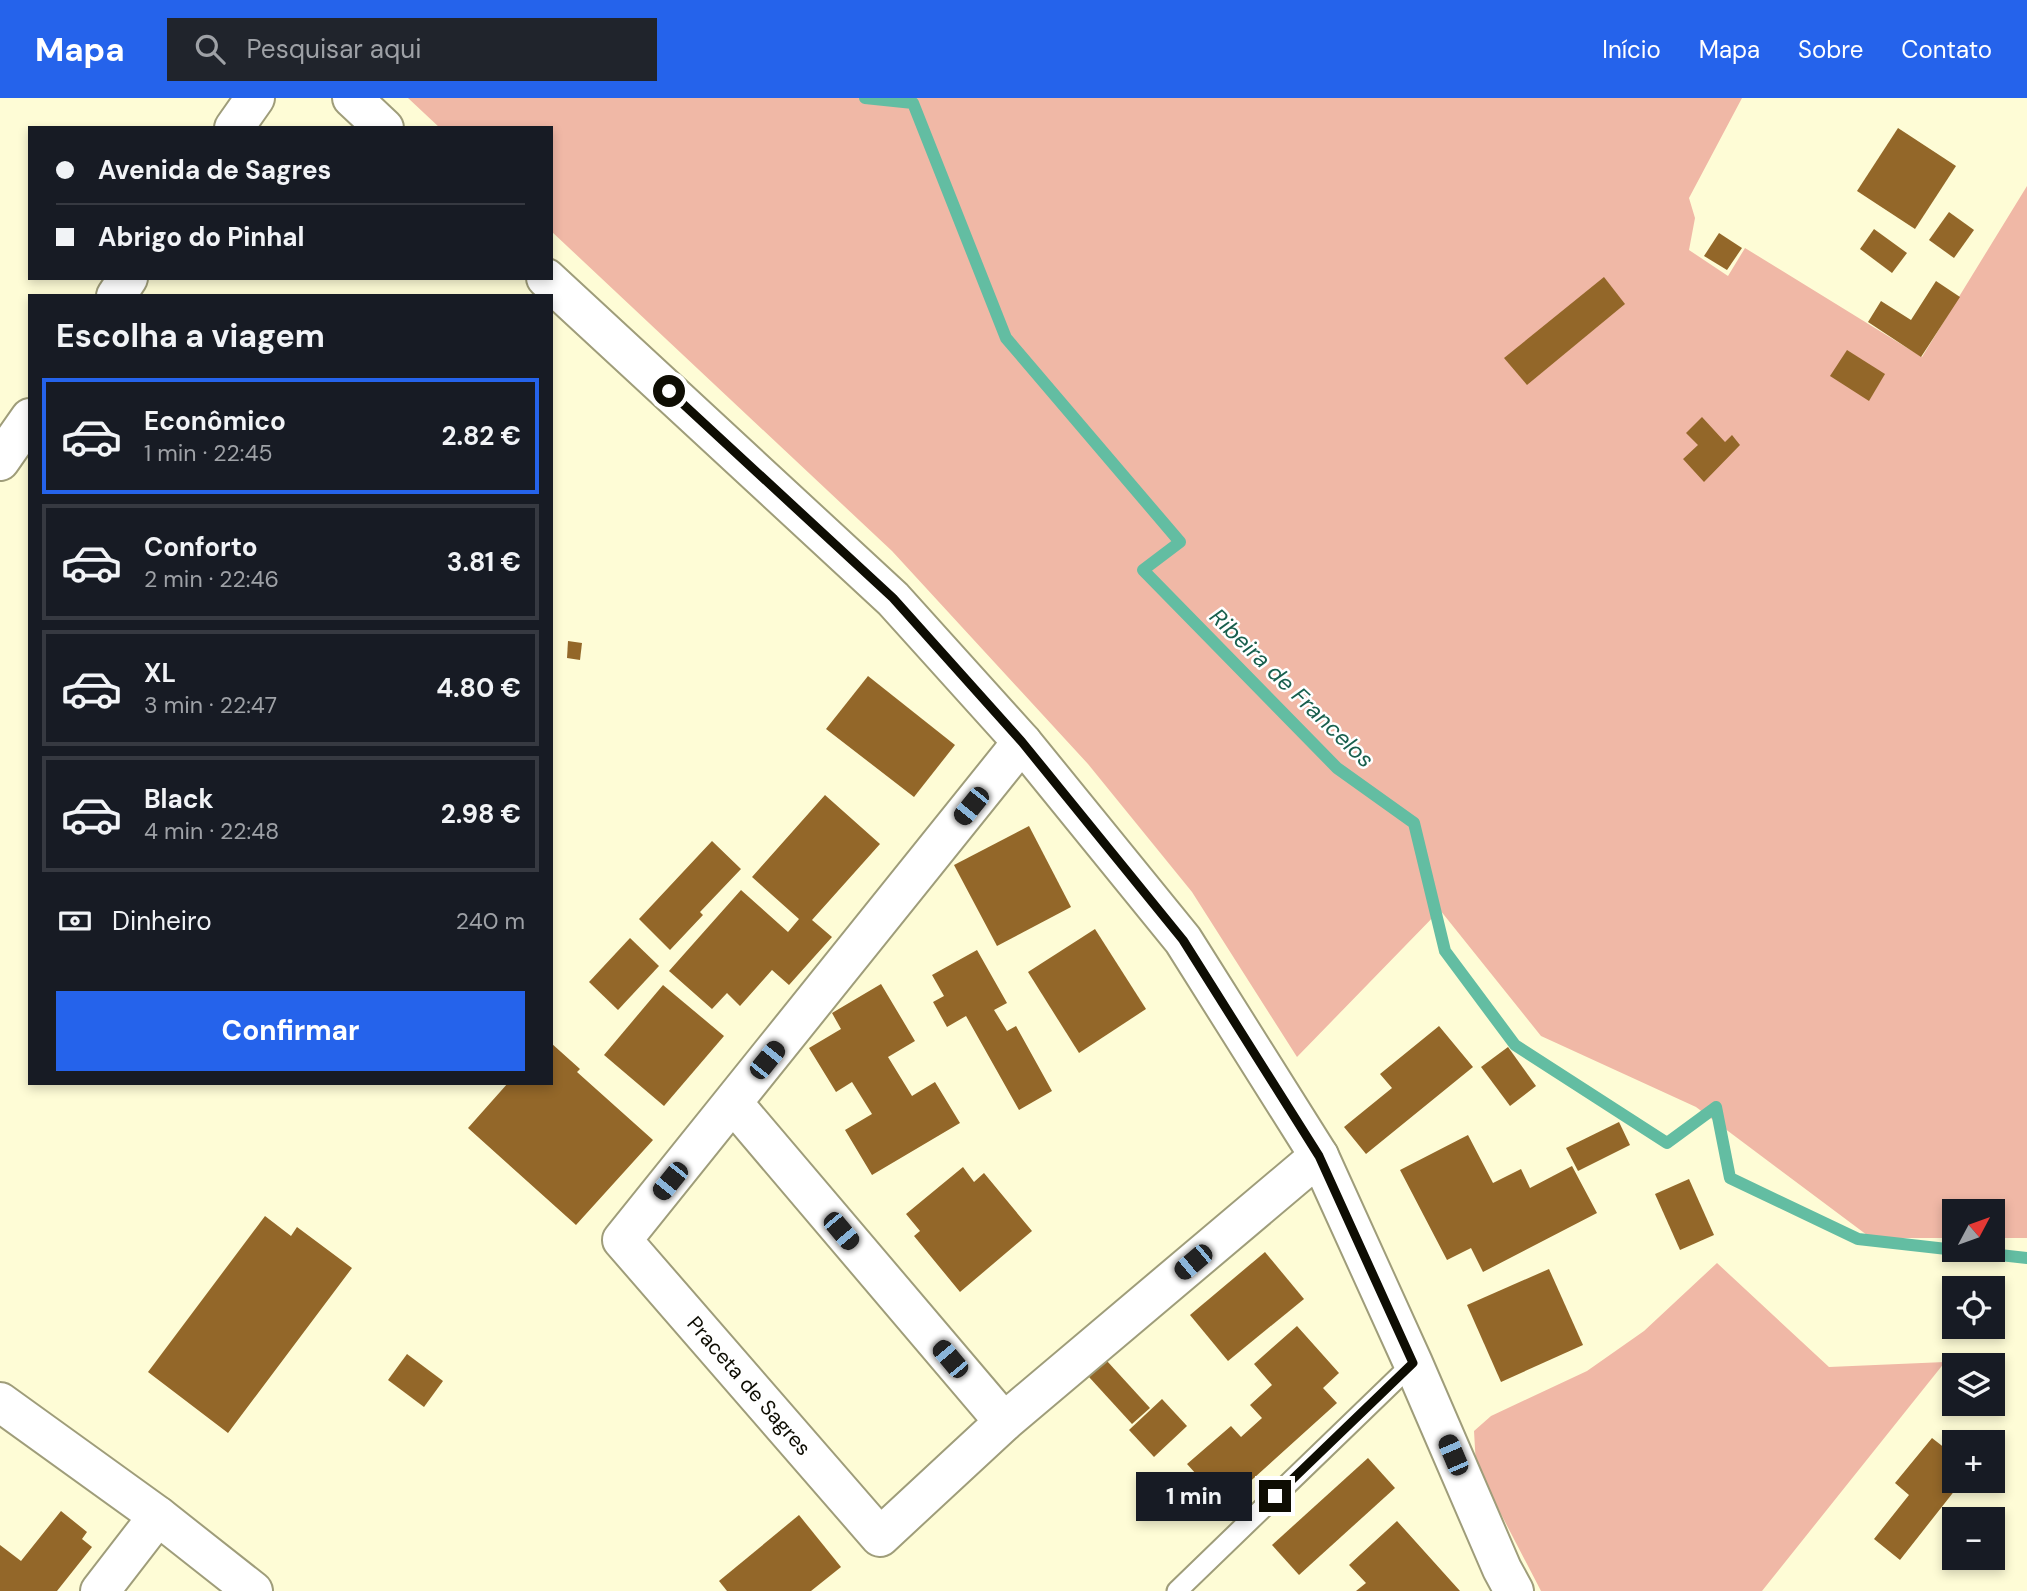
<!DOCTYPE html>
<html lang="pt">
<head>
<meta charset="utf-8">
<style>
  :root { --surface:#171b24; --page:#20242c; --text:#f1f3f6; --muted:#9ea1a6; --line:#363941; --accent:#2563eb }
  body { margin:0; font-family:"DM Sans",sans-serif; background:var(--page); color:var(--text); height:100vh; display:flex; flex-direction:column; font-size:26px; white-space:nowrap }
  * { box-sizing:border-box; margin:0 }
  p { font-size:23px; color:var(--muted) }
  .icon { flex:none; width:38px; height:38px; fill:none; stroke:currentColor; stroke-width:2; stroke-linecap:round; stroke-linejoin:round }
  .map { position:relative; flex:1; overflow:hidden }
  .details { position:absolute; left:28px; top:196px; width:525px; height:791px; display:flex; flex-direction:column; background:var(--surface); border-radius:0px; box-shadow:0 4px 10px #0003 }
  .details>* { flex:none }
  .hud { position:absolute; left:28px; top:28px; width:525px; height:154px; border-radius:0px; box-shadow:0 4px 10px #0003; display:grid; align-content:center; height:154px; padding:0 28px; background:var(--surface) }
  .needle { width:46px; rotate:49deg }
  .fabs { position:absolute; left:1942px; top:1101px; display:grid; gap:14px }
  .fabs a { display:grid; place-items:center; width:63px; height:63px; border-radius:0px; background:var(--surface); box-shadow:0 4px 10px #0003; font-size:35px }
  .end { position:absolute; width:32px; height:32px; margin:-16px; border:9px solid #0e0d03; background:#fff; box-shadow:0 0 0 4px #fff }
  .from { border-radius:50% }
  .bubble { position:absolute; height:49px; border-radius:0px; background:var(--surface); box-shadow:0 4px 10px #0003; font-size:23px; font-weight:700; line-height:49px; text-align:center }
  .car { position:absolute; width:21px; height:42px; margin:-21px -10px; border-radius:9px; box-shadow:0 0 5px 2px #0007; background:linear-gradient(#222 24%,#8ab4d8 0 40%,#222 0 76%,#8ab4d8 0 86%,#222 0) }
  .hud b { display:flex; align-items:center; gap:24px; height:66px; font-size:26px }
  .hud b+b { border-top:2px solid var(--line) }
  .hud i { width:18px; height:18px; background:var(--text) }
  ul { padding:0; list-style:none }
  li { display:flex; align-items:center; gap:21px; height:116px; margin:0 14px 10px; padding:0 14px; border:4px solid var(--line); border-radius:0px }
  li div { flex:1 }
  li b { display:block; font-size:26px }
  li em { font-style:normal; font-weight:700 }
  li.active { border-color:var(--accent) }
  li>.icon { width:63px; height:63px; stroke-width:1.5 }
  h2 { padding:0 28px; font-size:32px; line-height:84px }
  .pay { display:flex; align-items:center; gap:18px; height:77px; padding:0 28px; font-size:26px }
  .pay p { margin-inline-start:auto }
  .action { display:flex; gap:14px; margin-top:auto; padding:14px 28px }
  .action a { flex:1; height:80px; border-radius:0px; background:var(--accent); color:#fff; font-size:28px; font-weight:700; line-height:80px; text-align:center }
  header { display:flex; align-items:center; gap:42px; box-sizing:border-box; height:98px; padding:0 35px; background:var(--accent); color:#fff }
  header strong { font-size:33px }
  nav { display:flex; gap:38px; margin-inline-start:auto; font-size:24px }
  .search { width:490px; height:63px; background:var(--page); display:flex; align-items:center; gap:18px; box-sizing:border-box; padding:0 24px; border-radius:0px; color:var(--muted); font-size:26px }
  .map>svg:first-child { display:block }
</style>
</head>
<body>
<header>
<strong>Mapa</strong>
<div class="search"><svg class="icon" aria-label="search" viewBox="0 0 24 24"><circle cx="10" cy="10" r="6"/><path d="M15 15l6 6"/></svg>Pesquisar aqui</div>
<nav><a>Início</a><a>Mapa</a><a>Sobre</a><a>Contato</a></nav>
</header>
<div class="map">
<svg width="2027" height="1493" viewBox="0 0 2027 1493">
  <rect width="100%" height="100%" fill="#fefcd6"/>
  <g fill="#f0b8a6">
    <path d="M408 0H1742L1689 100 1695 120 1689 152 1728 178 1745 150 1922 259 2027 88V1140H1993V1113H1955V1140H1871L1696 1009 1541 938 1440 812 1297 959 1192 794 1088 666 892 453 551 133V30H440Z"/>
    <path d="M1717 1165 1829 1269 1945 1264 1762 1493H1541L1476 1368 1474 1333 1491 1318 1587 1273 1644 1233Z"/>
  </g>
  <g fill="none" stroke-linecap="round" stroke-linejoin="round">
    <path stroke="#63bda2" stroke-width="12" d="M865 0 913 5 1006 240 1180 444 1143 472 1337 670 1414 725 1445 853 1515 947 1667 1045 1716 1009 1730 1080 1858 1141 2027 1160"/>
  </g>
  <g fill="#936729">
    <path d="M1898 30 1956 68 1915 131 1857 93Z"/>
    <path d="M1949 114 1974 132 1954 160 1929 142Z"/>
    <path d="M1874 131 1907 155 1892 175 1860 151Z"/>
    <path d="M1719 135 1742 150 1727 172 1704 158Z"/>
    <path d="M1604 179 1625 206 1527 287 1504 260Z"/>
    <path d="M1936 183 1960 199 1921 259 1868 224 1881 203 1911 222Z"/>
    <path d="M1847 252 1885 276 1869 303 1830 278Z"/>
    <path d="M1702 319 1725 344 1732 337 1740 347 1704 384 1683 361 1698 347 1686 335Z"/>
    <path d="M568 543 582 545 580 562 567 560Z"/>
    <path d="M868 578 955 647 914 699 826 631Z"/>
    <path d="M825 697 880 746 812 822 832 839 789 887 772 872 740 908 727 895 712 911 669 873 741 792 788 834 799 821 752 779Z"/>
    <path d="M1029 728 1071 809 997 848 954 767Z"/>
    <path d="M712 743 741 771 700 814 703 817 670 852 639 821Z"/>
    <path d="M1095 831 1146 911 1079 955 1028 874Z"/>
    <path d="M630 840 659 868 618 912 589 884Z"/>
    <path d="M977 852 1007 905 994 912 1007 933 1016 928 1052 993 1019 1012 966 918 947 929 933 904 944 898 932 877Z"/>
    <path d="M881 886 915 943 888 959 912 998 935 984 960 1025 872 1077 845 1032 872 1016 852 984 836 994 809 950 841 931 832 915Z"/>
    <path d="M663 887 724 938 664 1008 604 957Z"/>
    <path d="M1439 928 1473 969 1366 1056 1344 1029 1392 990 1380 976Z"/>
    <path d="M551 945 580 971 577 974 653 1042 576 1127 468 1030 508 985H551Z"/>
    <path d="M1508 949 1536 988 1510 1008 1481 969Z"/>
    <path d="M1619 1024 1630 1047 1578 1073 1566 1050Z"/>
    <path d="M1468 1037 1493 1085 1521 1071 1530 1090 1572 1068 1597 1115 1483 1174 1471 1150 1447 1162 1400 1072Z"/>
    <path d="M963 1069 974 1084 984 1075 1032 1133 960 1194 914 1138 920 1133 906 1116Z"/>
    <path d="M1689 1081 1714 1137 1680 1152 1655 1096Z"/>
    <path d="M265 1118 291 1138 297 1129 352 1170 228 1335 148 1274Z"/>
    <path d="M1265 1154 1304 1201 1228 1263 1190 1217Z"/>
    <path d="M1549 1171 1583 1247 1501 1284 1467 1207Z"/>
    <path d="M1297 1228 1339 1275 1323 1290 1337 1305 1224 1407 1187 1366 1231 1328 1241 1339 1262 1320 1250 1307 1272 1287 1254 1266Z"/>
    <path d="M407 1256 443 1283 424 1309 388 1282Z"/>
    <path d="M1107 1263 1150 1310 1132 1326 1089 1279Z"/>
    <path d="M1162 1301 1187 1328 1154 1359 1129 1332Z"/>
    <path d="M1932 1340 1955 1358V1382H1963L1900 1462 1874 1441 1909 1397 1895 1385Z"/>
    <path d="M1368 1360 1395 1390 1299 1477 1272 1447Z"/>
    <path d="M61 1413 87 1434 82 1441 92 1449 57 1493H0V1447L21 1463Z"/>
    <path d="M799 1417 841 1469 811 1493H727L719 1483Z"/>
    <path d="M1397 1423 1460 1493H1356L1366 1485 1349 1467Z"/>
  </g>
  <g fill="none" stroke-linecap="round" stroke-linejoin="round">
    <defs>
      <path id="lane" d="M1177 1493 1413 1265"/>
      <g id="street">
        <path d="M352 0 384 30"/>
        <path d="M546 180 893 501 1022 644 1183 842 1319 1058 1413 1265 1502 1471 1514 1493"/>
        <path d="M733 1005 1004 1324 880 1439 622 1142 1022 644"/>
        <path d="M0 1304 158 1418 253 1493"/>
        <path d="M1004 1324 1319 1058"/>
        <path d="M100 1493 158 1418"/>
      </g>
      <g id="secondary">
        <path d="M234 30 255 0"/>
        <path d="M116 198 128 180"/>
        <path d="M0 363 30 320"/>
      </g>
    </defs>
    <use href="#lane" stroke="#9f9d7a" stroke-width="23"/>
    <use href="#street" stroke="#9f9d7a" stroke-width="42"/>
    <use href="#secondary" stroke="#9f9d7a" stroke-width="42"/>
    <use href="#lane" stroke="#fff" stroke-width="19"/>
    <use href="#street" stroke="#fff" stroke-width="38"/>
    <use href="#secondary" stroke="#fff" stroke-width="38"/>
  </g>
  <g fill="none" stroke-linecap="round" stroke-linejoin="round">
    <path stroke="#0e0d03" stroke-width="9" d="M669 293 893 500 1022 644 1183 842 1319 1058 1413 1265 1275 1398"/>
  </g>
  <g text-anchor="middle" stroke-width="5" stroke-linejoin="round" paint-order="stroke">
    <g font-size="21" fill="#0e0d03" stroke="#fff">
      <text transform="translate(749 1288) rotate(49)" y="7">Praceta de Sagres</text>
    </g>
    <g font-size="23" font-style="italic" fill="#185f4d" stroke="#fff">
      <text transform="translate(1292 590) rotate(44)" y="8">Ribeira de Francelos</text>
    </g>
  </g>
</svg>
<div class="fabs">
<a><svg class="needle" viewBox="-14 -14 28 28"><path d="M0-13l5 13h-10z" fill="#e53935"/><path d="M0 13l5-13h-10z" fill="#9ea1a6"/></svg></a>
<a><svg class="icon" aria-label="locate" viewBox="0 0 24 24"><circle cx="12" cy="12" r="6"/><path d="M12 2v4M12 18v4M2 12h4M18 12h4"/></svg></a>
<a><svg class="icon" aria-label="layers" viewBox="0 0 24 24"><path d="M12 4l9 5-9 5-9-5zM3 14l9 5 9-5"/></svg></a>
<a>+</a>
<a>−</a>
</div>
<i class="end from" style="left:669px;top:293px"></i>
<i class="end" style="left:1275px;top:1398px"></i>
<div class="bubble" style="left:1136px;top:1374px;width:116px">1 min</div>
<i class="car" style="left:971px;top:708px;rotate:219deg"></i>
<i class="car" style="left:767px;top:962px;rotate:39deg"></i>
<i class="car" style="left:670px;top:1083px;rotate:219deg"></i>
<i class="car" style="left:841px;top:1133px;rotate:140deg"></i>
<i class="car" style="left:1193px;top:1164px;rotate:230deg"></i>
<i class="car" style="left:950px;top:1261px;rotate:320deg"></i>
<i class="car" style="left:1453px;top:1357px;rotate:337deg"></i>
<div class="hud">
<b><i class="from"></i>Avenida de Sagres</b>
<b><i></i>Abrigo do Pinhal</b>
</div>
<section class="details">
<h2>Escolha a viagem</h2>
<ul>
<li class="active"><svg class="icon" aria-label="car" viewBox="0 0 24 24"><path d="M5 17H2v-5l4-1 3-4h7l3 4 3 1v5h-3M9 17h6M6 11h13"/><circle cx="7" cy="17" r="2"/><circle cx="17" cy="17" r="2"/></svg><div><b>Econômico</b><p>1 min · 22:45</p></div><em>2.82 €</em></li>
<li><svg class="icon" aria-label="car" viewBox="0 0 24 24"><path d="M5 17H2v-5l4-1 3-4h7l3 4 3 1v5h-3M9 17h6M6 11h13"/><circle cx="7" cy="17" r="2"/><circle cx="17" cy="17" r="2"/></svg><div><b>Conforto</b><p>2 min · 22:46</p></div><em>3.81 €</em></li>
<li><svg class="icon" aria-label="car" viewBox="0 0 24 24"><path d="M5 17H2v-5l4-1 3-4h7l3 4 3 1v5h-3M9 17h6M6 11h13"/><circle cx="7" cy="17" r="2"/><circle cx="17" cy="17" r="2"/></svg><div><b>XL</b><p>3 min · 22:47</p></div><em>4.80 €</em></li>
<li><svg class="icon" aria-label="car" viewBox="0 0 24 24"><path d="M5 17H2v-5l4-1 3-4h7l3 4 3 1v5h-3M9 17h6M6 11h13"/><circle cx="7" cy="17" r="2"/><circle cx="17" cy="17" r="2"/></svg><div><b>Black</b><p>4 min · 22:48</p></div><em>2.98 €</em></li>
</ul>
<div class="pay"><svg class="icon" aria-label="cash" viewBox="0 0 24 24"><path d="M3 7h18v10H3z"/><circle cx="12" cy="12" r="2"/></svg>Dinheiro<p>240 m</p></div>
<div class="action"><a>Confirmar</a></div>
</section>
</div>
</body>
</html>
